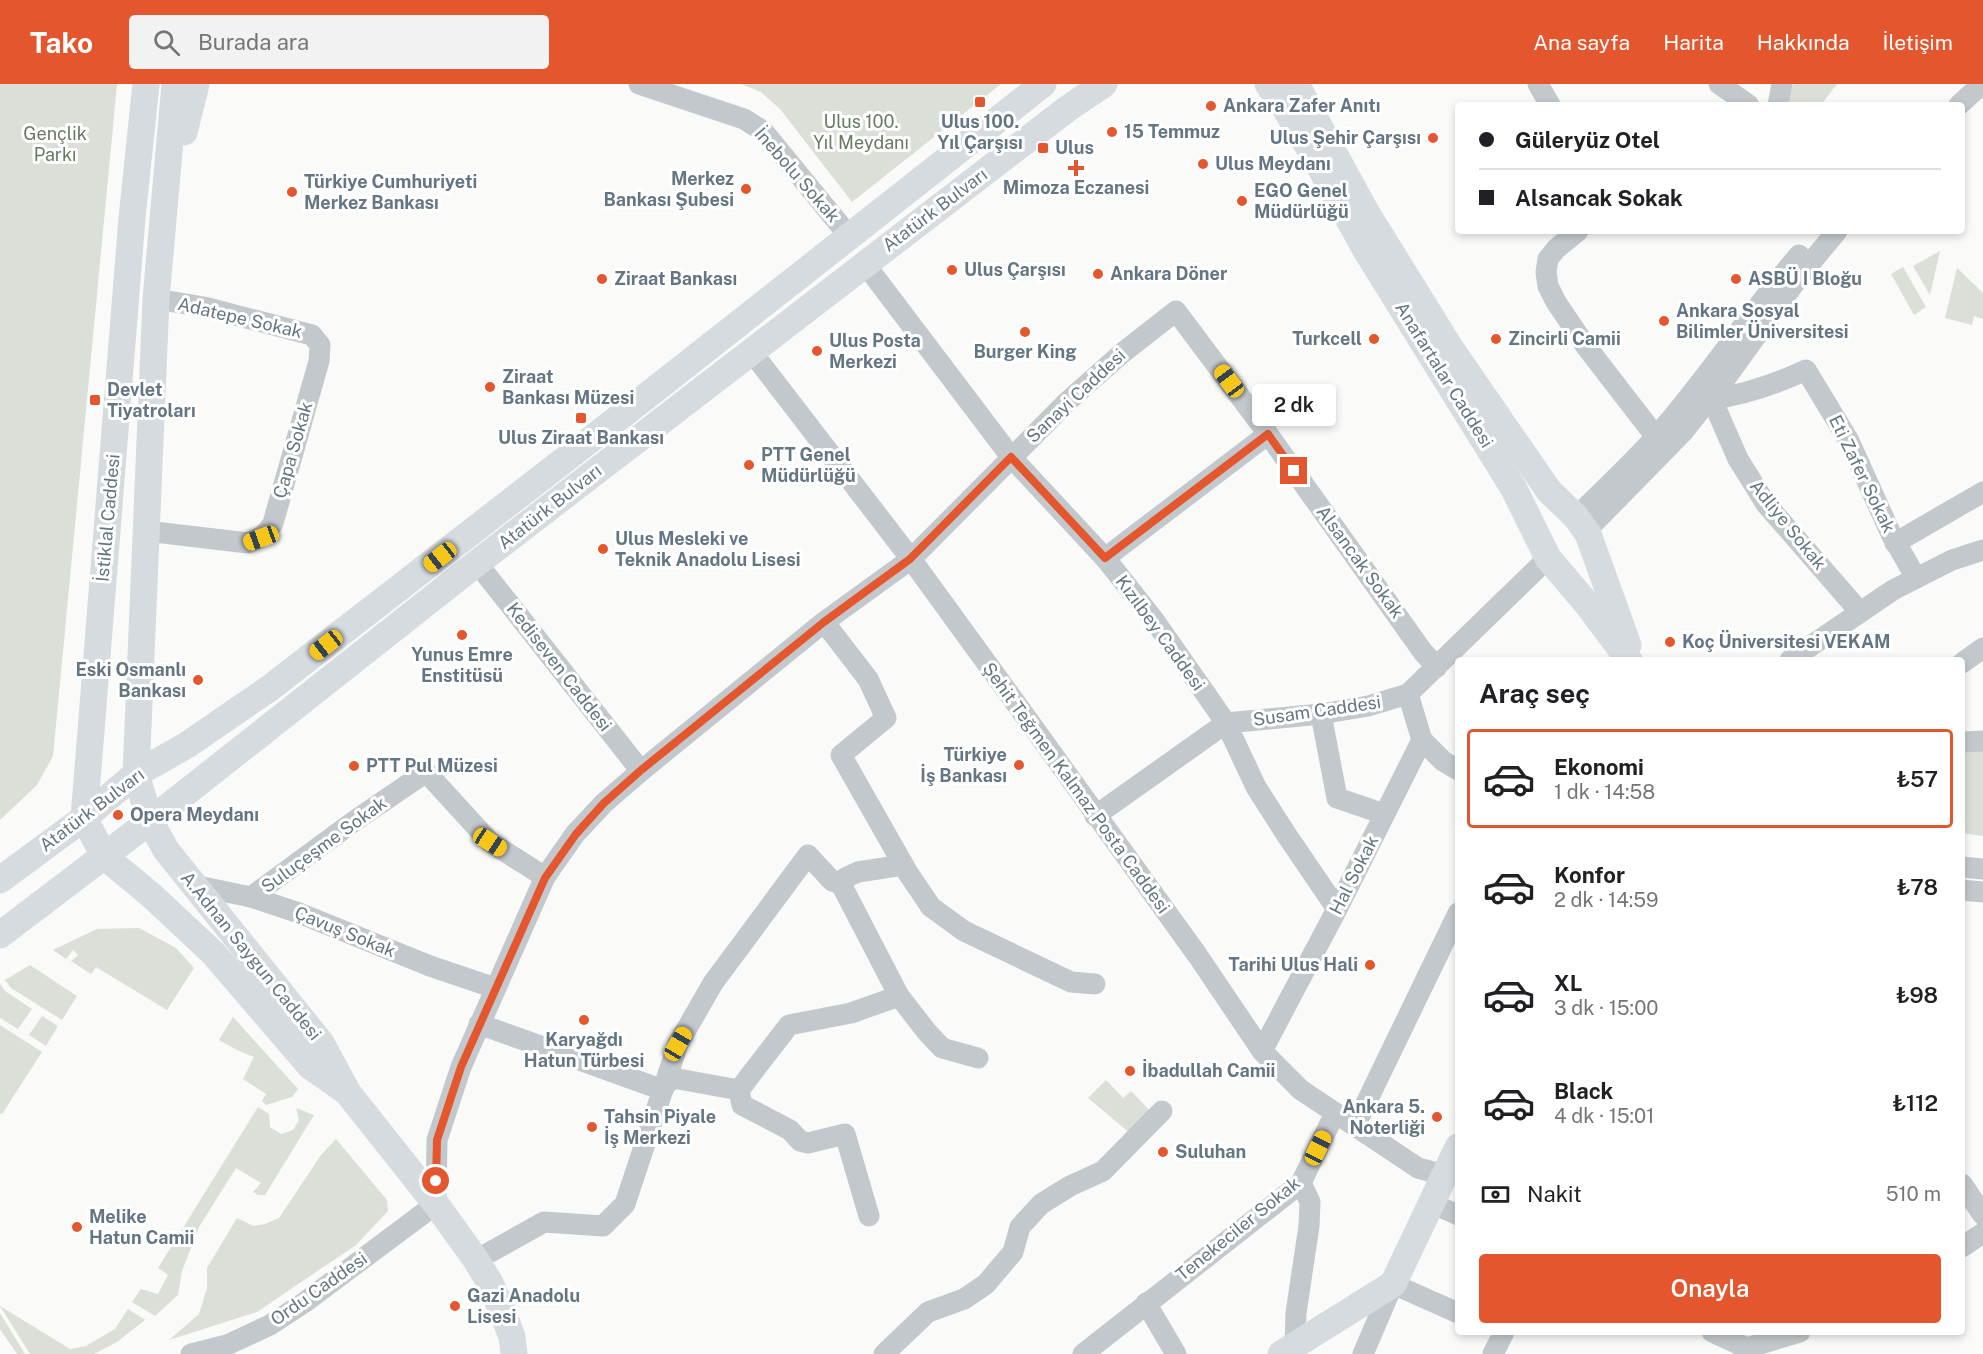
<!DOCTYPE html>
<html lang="tr">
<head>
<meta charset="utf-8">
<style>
  :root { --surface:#fff; --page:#f2f2f2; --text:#202124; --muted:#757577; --line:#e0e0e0; --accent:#e4572e }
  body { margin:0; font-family:"Public Sans",sans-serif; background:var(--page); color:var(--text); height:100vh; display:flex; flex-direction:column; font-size:22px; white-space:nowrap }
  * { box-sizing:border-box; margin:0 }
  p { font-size:20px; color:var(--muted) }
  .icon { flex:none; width:33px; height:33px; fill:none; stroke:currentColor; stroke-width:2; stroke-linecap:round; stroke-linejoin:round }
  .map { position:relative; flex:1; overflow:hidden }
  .side { position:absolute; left:1455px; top:573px; width:510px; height:678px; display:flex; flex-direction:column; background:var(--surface); border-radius:6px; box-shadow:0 3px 9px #0003 }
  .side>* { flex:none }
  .hud { position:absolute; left:1455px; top:18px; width:510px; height:132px; border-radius:6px; box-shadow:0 3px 9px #0003; display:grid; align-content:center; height:132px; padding:0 24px; background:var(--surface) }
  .end { position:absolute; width:27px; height:27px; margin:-14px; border:8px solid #e4572e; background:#fff; box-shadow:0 0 0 3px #fff }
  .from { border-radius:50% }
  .bubble { position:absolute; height:42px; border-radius:6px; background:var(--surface); box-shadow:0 3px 9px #0003; font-size:20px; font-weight:600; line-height:42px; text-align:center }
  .car { position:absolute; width:18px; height:36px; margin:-18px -9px; border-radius:8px; box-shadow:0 0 4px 2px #0007; background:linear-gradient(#f5c518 24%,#345 0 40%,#f5c518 0 76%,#345 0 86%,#f5c518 0) }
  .hud b { display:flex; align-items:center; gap:21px; height:57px; font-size:22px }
  .hud b+b { border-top:2px solid var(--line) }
  .hud i { width:15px; height:15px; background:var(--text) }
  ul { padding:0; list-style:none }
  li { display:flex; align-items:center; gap:18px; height:99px; margin:0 12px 9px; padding:0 12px; border:3px solid transparent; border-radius:6px }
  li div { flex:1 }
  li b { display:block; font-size:22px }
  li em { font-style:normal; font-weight:600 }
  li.selected { border-color:var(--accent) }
  li>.icon { width:54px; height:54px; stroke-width:1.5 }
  h2 { padding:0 24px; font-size:27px; line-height:72px }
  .pay { display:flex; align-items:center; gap:15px; height:66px; padding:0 24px; font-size:22px }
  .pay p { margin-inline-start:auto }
  .cta { display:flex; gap:12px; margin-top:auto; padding:12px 24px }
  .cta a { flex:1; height:69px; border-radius:6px; background:var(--accent); color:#fff; font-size:24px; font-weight:600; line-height:69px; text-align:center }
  header { display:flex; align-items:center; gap:36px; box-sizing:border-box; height:84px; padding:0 30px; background:var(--accent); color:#fff }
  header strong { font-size:28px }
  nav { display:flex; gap:33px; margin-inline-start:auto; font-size:21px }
  .search { width:420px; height:54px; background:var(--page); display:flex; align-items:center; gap:15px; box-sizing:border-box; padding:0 21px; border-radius:6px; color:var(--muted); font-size:22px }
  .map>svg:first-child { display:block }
</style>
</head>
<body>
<header>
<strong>Tako</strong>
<div class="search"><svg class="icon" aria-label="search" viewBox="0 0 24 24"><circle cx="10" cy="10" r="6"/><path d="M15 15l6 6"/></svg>Burada ara</div>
<nav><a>Ana sayfa</a><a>Harita</a><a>Hakkında</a><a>İletişim</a></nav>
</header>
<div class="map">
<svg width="1983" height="1270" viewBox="0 0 1983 1270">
  <rect width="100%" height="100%" fill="#fafaf8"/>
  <g fill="#dadfd7">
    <path d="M0 0H117L53 672 37 701 0 736Z"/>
    <path d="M741 0H1001L852 118 780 25 761 8Z"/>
    <path d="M1794 0H1837L1821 21H1793L1787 13Z"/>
    <path d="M1940 167 1930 211 1913 182Z"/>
    <path d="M1903 183 1926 223 1914 231 1891 190Z"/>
    <path d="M1957 184 1983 209V235L1974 232 1972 241 1945 234Z"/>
    <path d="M1983 665V752L1962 749V666Z"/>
    <path d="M139 844 176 864 194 884 167 926 96 883 91 890 71 877 78 871 73 866 66 875 53 866 97 845Z"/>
    <path d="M30 881 77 912 62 936 11 904 5 896Z"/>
    <path d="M0 900 5 907 32 925 18 945 0 934Z"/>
    <path d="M42 932 58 942 46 962 29 951Z"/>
    <path d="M233 933 298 1005 292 1013 266 1021 262 1017 266 1010 243 995 254 973 237 966 219 956Z"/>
    <path d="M0 941 42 968 2 1030 0 1029Z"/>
    <path d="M1106 996 1123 1014 1131 1007 1152 1029 1131 1050 1088 1014Z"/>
    <path d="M258 1023 269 1030 270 1043 281 1050 293 1046 299 1036 296 1024 314 1031 265 1111H258L253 1108 261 1099 236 1084 199 1143 182 1187 178 1211 155 1232 132 1218 141 1205 158 1210 168 1191 158 1184Z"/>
    <path d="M336 1055 387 1116 388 1127 356 1161 257 1228 169 1256 199 1230 207 1204V1184L237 1134 253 1142 265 1140 279 1134 321 1071Z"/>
    <path d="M0 1222 70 1265 86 1262 115 1245 128 1225 145 1236 117 1258 94 1270H30Z"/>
    <path d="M0 1229 25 1270H26H17L0 1245Z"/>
  </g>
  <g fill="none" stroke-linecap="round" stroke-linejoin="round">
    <g stroke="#c3c8cc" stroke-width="21">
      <path d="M639 0 744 35 763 47 849 152"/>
      <path d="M1538 0 1550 21"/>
      <path d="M1719 0 1749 21"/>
      <path d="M1778 21 1782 0"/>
      <path d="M1959 21 1982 0"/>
      <path d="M1578 147 1556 165 1548 175 1546 188 1548 202 1556 218 1585 261 1656 353"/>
      <path d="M865 180 1011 373 1105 474 1154 536 1226 639 1256 703 1286 750 1337 825"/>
      <path d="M751 267 911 475 1015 618 1198 872 1262 967 1301 1006 1418 1084 1444 1091"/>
      <path d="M1709 316C1744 311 1774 301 1806 286L1849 357 1891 450 1916 494"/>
      <path d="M1709 316 1717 327 1738 375 1766 420 1860 528"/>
      <path d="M1576 433C1606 403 1639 374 1666 341 1713 286 1752 226 1799 171"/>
      <path d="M146 447 248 459C260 454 267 450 273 439L319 277 320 261 312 251 204 223 156 215"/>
      <path d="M1586 447 1683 348 1725 295 1799 193 1837 147"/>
      <path d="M1895 459 1983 408"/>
      <path d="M1105 474 1268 350"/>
      <path d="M477 479 641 687"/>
      <path d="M824 538 868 595 886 634 841 671 908 789 931 823 964 847 1071 898 1095 900"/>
      <path d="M1790 576 1893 506 1952 476 1983 466"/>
      <path d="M1962 579 1983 564"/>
      <path d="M1321 630 1337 714 1384 730"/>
      <path d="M1422 656 1443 677 1458 686"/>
      <path d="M1962 658 1983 657"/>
      <path d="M1095 732 1226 639 1321 630 1368 622 1408 610 1548 474"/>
      <path d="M903 781 858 788 845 794 842 802 899 912 927 948 942 964 978 974"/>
      <path d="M1962 783 1983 785"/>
      <path d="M193 801 251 813 299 829 430 882 495 904"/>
      <path d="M1962 806 1983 808"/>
      <path d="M251 813 353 738 426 688 490 758 545 793"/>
      <path d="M479 940 663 1006"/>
      <path d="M1262 967 1337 825 1422 656 1408 610"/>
      <path d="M665 1001 673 994 739 1006 789 941 851 929 899 912"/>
      <path d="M739 1006 742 1021 790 1046 800 1057 808 1059 845 1050 869 1132"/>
      <path d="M1355 1042 1458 829"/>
      <path d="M1962 1100 1983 1131"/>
      <path d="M1431 1119 1458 1131"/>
      <path d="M1962 1163 1983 1149"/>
      <path d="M476 1176 544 1138 603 1142 625 1120 678 960 713 899 808 771 832 797 843 800"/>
      <path d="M1146 1219 1176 1270"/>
      <path d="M1712 1248 1747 1264 1800 1248"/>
      <path d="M1295 1261 1296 1229 1309 1142 1310 1118 1301 1099"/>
      <path d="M191 1270 227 1261 270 1241 305 1218 436 1120 437 1056 461 983 545 793 575 750 604 719 641 687 824 538 911 475 1067 318 1121 270 1176 227 1268 350 1423 568 1437 583"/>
      <path d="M884 1270 928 1228 964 1215 986 1200 1013 1168 1020 1143 1041 1120 1070 1102 1103 1087 1162 1027"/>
      <path d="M1083 1270 1301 1099 1335 1029"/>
      <path d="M1363 1270 1393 1200 1458 1229"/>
      <path d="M1493 1270 1504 1248"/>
    </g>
    <g stroke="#d6dbdf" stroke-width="27">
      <path d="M175 0 156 215 136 690 150 737 166 766 321 959 348 1009 436 1120 476 1176 490 1199 502 1226 512 1253 514 1270"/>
      <path d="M1268 0 1285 24 1311 67 1367 168 1514 405 1548 474 1587 520 1629 576"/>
      <path d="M1296 0 1366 128 1451 265 1549 407 1576 433 1588 450 1628 561"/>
      <path d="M184 48 196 0"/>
      <path d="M84 734 132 134 146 0"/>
      <path d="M84 734 104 772 152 812 213 869 310 982 344 1006"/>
      <path d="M0 796 84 734 136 690 187 661 270 604 639 318 1043 0"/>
      <path d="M0 851 150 737 477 479 1067 25 1104 0"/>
      <path d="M1281 1270 1393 1200 1458 1063"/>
    </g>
  </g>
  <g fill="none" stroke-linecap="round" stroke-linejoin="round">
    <path stroke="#e4572e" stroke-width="8" d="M436 1097 437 1056 461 983 545 794 576 750 604 719 640 687 824 538 910 475 1011 373 1105 474 1268 350 1294 387"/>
  </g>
  <g fill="#e4572e" stroke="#fff" stroke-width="2">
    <rect x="974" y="12" width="12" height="12" rx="3"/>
    <circle cx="1211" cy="22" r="6"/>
    <circle cx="1112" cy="48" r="6"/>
    <circle cx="1433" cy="54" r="6"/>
    <rect x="1037" y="58" width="12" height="12" rx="3"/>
    <circle cx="1203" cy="80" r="6"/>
    <path d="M1073 75h6v6h6v6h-6v6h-6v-6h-6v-6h6z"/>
    <circle cx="746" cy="105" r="6"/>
    <circle cx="292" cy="108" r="6"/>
    <circle cx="1242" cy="117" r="6"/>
    <circle cx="952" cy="186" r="6"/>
    <circle cx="1098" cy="190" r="6"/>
    <circle cx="602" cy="195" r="6"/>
    <circle cx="1736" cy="195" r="6"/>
    <circle cx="1664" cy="237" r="6"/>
    <circle cx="1025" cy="248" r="6"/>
    <circle cx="1374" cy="255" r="6"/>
    <circle cx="1496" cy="255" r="6"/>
    <circle cx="817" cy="267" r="6"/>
    <circle cx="490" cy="303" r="6"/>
    <rect x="89" y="310" width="12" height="12" rx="3"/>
    <rect x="575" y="328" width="12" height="12" rx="3"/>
    <circle cx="749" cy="381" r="6"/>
    <circle cx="603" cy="465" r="6"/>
    <circle cx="462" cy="551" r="6"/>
    <circle cx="1670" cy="558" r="6"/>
    <circle cx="198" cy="596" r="6"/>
    <circle cx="1019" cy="681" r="6"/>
    <circle cx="354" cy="682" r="6"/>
    <circle cx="118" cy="731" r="6"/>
    <circle cx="1370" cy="881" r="6"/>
    <circle cx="584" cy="936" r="6"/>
    <circle cx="1130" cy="987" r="6"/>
    <circle cx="1437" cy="1033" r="6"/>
    <circle cx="592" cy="1043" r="6"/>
    <circle cx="1163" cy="1068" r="6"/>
    <circle cx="77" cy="1143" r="6"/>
    <circle cx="455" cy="1222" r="6"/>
  </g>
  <g text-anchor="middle" stroke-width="6" stroke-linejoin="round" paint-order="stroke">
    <g font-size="18" font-weight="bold" fill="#657683" stroke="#fff" text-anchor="start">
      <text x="1223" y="28">Ankara Zafer Anıtı</text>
      <text x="980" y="44" text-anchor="middle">Ulus 100.<tspan x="980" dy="21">Yıl Çarşısı</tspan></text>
      <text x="1124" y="54">15 Temmuz</text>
      <text x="1421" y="60" text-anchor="end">Ulus Şehir Çarşısı</text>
      <text x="1055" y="70">Ulus</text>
      <text x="1215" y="86">Ulus Meydanı</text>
      <text x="734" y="101" text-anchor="end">Merkez<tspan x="734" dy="21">Bankası Şubesi</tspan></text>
      <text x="304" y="104">Türkiye Cumhuriyeti<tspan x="304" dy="21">Merkez Bankası</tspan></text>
      <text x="1076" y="110" text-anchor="middle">Mimoza Eczanesi</text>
      <text x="1254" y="113">EGO Genel<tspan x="1254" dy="21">Müdürlüğü</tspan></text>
      <text x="964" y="192">Ulus Çarşısı</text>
      <text x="1110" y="196">Ankara Döner</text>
      <text x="614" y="201">Ziraat Bankası</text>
      <text x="1748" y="201">ASBÜ I Bloğu</text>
      <text x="1676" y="233">Ankara Sosyal<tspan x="1676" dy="21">Bilimler Üniversitesi</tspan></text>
      <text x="1362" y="261" text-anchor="end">Turkcell</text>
      <text x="1508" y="261">Zincirli Camii</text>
      <text x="829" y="263">Ulus Posta<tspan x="829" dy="21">Merkezi</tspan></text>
      <text x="1025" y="274" text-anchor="middle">Burger King</text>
      <text x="502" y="299">Ziraat<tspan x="502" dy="21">Bankası Müzesi</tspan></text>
      <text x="107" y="312">Devlet<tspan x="107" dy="21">Tiyatroları</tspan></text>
      <text x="581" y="360" text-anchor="middle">Ulus Ziraat Bankası</text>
      <text x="761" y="377">PTT Genel<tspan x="761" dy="21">Müdürlüğü</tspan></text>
      <text x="615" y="461">Ulus Mesleki ve<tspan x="615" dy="21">Teknik Anadolu Lisesi</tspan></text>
      <text x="1682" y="564">Koç Üniversitesi VEKAM</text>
      <text x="462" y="577" text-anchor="middle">Yunus Emre<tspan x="462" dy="21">Enstitüsü</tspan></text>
      <text x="186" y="592" text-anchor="end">Eski Osmanlı<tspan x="186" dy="21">Bankası</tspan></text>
      <text x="1007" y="677" text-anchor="end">Türkiye<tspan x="1007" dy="21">İş Bankası</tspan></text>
      <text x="366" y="688">PTT Pul Müzesi</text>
      <text x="130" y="737">Opera Meydanı</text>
      <text x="1358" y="887" text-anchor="end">Tarihi Ulus Hali</text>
      <text x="584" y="962" text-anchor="middle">Karyağdı<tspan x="584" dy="21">Hatun Türbesi</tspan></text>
      <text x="1142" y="993">İbadullah Camii</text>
      <text x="1425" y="1029" text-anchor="end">Ankara 5.<tspan x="1425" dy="21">Noterliği</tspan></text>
      <text x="604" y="1039">Tahsin Piyale<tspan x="604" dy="21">İş Merkezi</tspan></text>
      <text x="1175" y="1074">Suluhan</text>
      <text x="89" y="1139">Melike<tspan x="89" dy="21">Hatun Camii</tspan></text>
      <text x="467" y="1218">Gazi Anadolu<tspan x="467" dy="21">Lisesi</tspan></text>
    </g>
    <g font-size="18" fill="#687a64" stroke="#fff">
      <text x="861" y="44">Ulus 100.<tspan x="861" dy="21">Yıl Meydanı</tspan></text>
      <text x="55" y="56">Gençlik<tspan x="55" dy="21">Parkı</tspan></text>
    </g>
    <g font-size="18" fill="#657683" stroke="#fff">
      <text transform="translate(797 91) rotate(49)" y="6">İnebolu Sokak</text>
      <text transform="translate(935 126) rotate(-37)" y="6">Atatürk Bulvarı</text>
      <text transform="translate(240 234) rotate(13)" y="6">Adatepe Sokak</text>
      <text transform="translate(1444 291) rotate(58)" y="6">Anafartalar Caddesi</text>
      <text transform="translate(1076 312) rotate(-43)" y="6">Sanayi Caddesi</text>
      <text transform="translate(293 366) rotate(-74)" y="6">Çapa Sokak</text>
      <text transform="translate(1862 390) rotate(64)" y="6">Eti Zafer Sokak</text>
      <text transform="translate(550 423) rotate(-38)" y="6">Atatürk Bulvarı</text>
      <text transform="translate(108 434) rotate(-85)" y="6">İstiklal Caddesi</text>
      <text transform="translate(1788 441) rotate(51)" y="6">Adliye Sokak</text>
      <text transform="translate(1360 478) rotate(54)" y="6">Alsancak Sokak</text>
      <text transform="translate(1160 549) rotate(54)" y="6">Kızılbey Caddesi</text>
      <text transform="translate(559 583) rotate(52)" y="6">Kediseven Caddesi</text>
      <text transform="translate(1317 627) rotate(-8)" y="6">Susam Caddesi</text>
      <text transform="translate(1076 704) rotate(54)" y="6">Şehit Teğmen Kalmaz Posta Caddesi</text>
      <text transform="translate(92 726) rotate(-37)" y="6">Atatürk Bulvarı</text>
      <text transform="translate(324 761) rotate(-36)" y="6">Suluçeşme Sokak</text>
      <text transform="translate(1354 791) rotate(-63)" y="6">Hal Sokak</text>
      <text transform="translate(345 848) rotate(22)" y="6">Çavuş Sokak</text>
      <text transform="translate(251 872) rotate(51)" y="6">A.Adnan Saygun Caddesi</text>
      <text transform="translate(1238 1145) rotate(-39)" y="6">Tenekeciler Sokak</text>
      <text transform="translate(319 1205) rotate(-35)" y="6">Ordu Caddesi</text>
    </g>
  </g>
</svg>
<i class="end from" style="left:436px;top:1097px"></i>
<i class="end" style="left:1294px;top:387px"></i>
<div class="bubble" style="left:1252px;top:300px;width:84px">2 dk</div>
<i class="car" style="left:1229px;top:297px;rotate:323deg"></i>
<i class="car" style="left:261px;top:454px;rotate:250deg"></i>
<i class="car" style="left:440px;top:473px;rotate:232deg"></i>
<i class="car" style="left:326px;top:561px;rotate:232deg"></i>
<i class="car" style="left:490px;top:758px;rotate:123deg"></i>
<i class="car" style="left:678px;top:960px;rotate:30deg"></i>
<i class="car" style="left:1318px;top:1064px;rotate:26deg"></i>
<div class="hud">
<b><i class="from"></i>Güleryüz Otel</b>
<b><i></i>Alsancak Sokak</b>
</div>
<section class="side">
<h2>Araç seç</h2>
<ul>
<li class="selected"><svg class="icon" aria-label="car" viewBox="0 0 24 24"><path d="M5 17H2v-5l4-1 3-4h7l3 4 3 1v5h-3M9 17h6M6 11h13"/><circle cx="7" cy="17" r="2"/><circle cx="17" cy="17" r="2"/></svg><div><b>Ekonomi</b><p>1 dk · 14:58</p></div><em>₺57</em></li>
<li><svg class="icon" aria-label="car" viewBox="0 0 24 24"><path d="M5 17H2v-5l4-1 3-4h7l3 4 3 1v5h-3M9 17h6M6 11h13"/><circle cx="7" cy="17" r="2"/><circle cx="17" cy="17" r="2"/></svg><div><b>Konfor</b><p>2 dk · 14:59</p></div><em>₺78</em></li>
<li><svg class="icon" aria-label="car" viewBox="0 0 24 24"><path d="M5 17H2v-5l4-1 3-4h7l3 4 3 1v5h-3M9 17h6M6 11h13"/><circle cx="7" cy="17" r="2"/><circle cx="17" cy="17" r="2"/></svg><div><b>XL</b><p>3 dk · 15:00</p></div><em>₺98</em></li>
<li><svg class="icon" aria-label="car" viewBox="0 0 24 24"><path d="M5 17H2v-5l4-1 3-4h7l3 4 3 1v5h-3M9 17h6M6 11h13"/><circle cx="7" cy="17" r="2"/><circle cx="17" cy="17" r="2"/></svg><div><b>Black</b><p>4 dk · 15:01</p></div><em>₺112</em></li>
</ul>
<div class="pay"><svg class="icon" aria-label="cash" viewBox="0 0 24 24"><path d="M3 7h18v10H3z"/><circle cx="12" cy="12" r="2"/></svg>Nakit<p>510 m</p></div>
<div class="cta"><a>Onayla</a></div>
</section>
</div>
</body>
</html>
